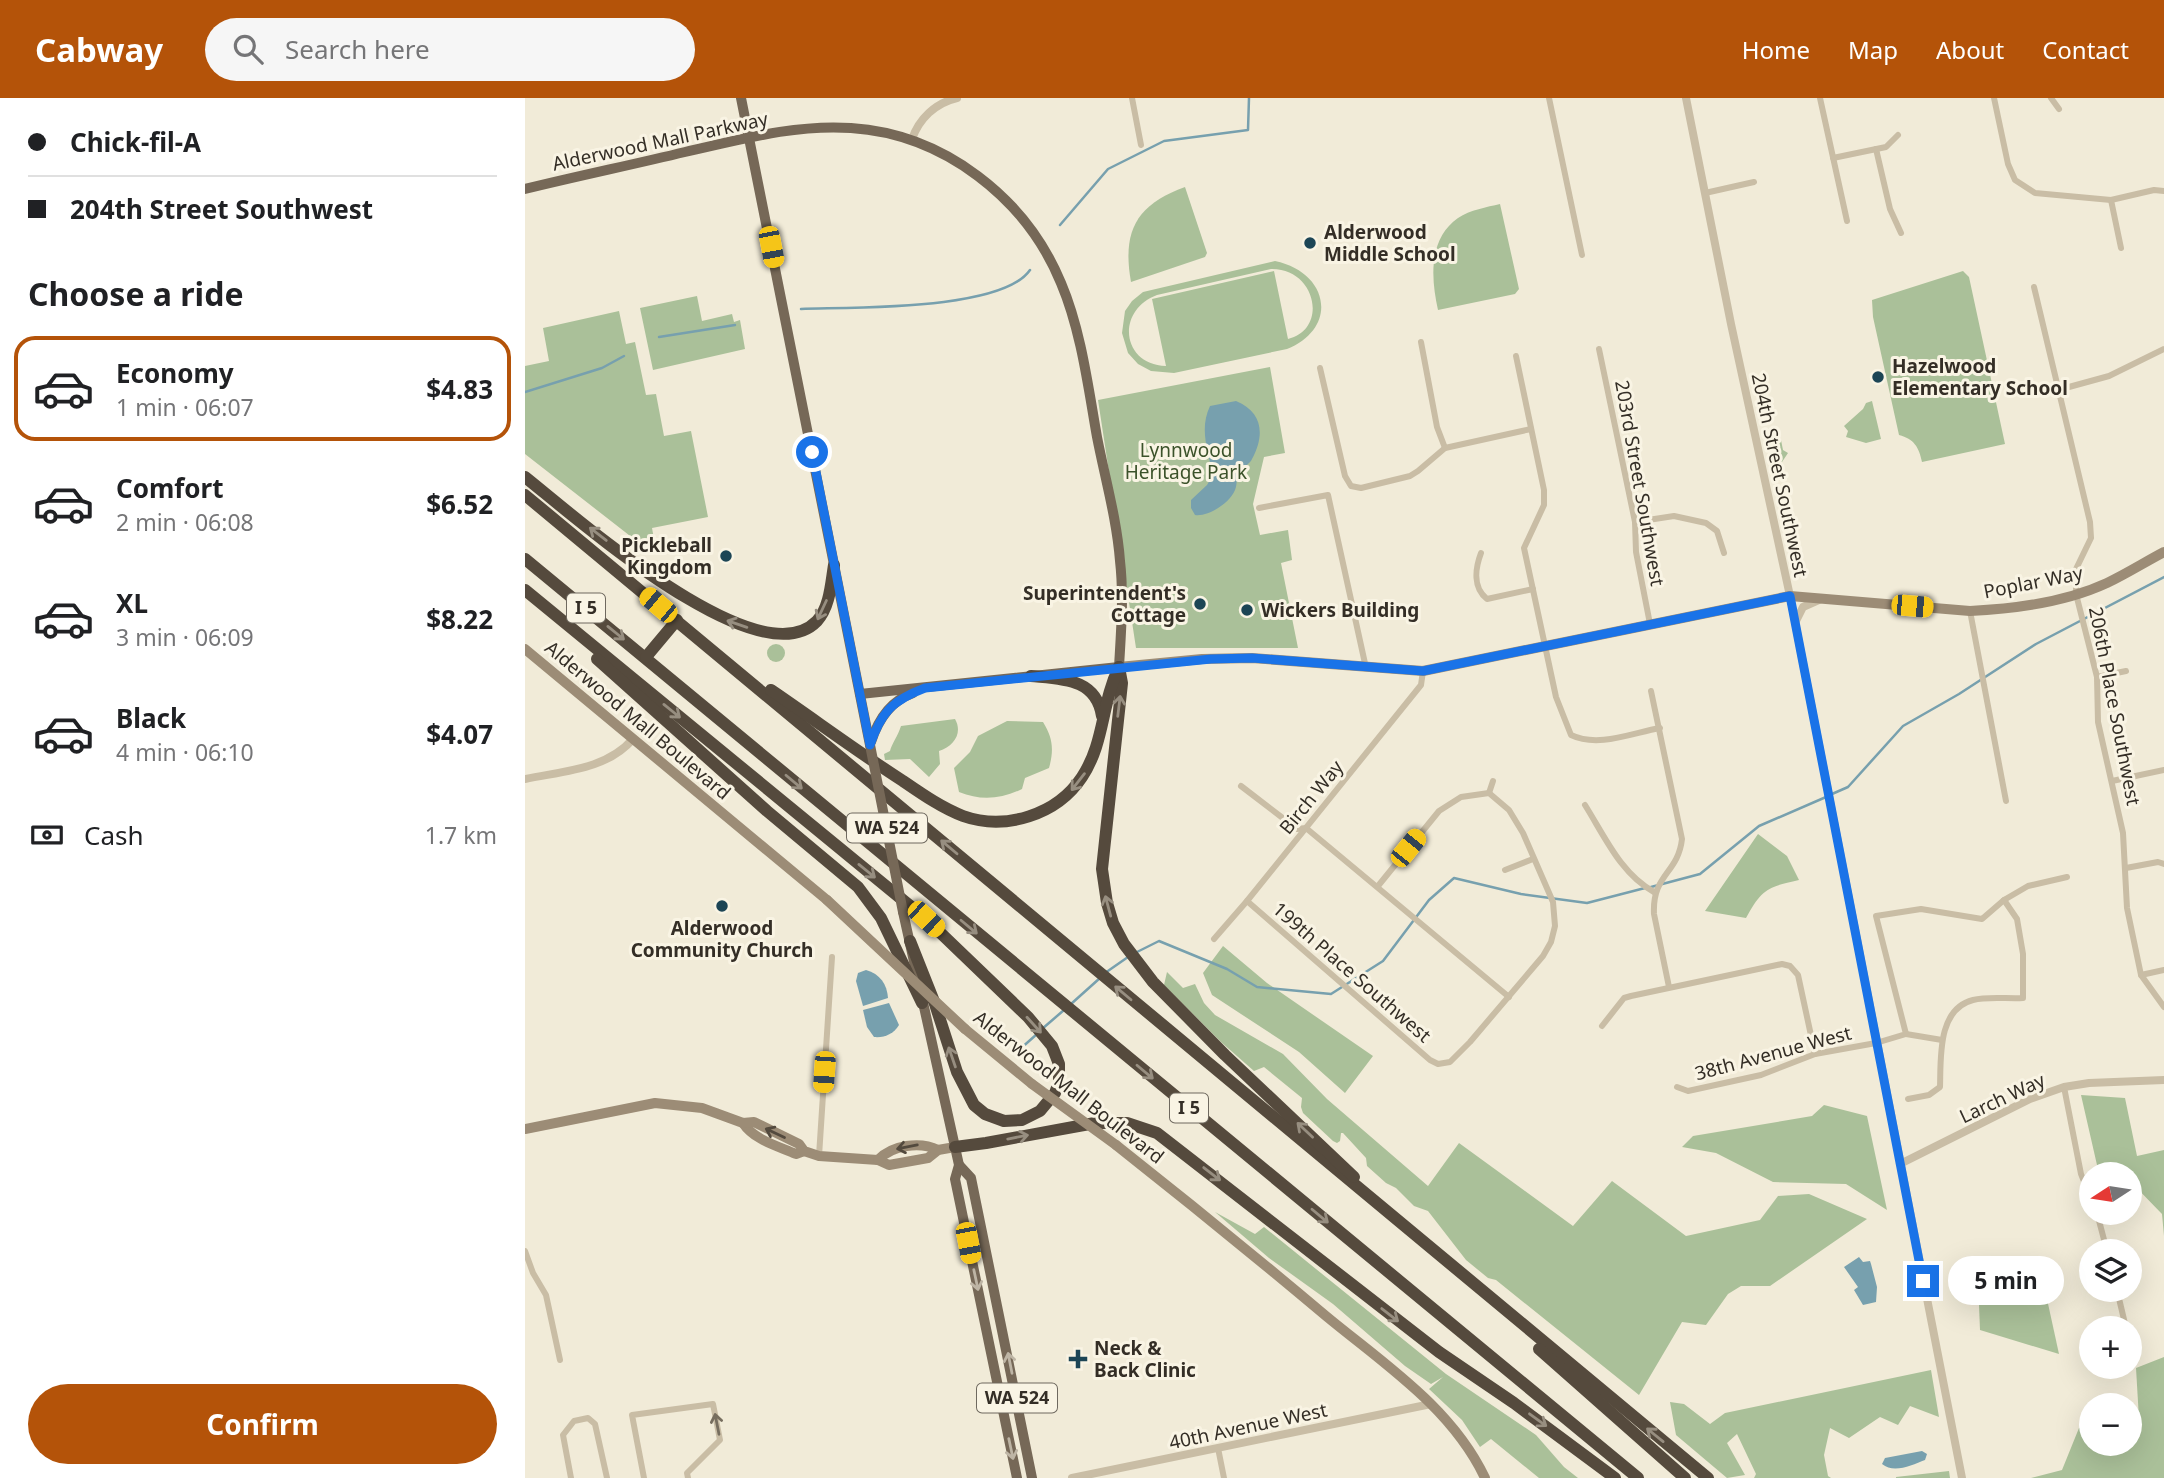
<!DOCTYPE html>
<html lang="en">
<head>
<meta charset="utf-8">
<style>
  :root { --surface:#fff; --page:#f6f6f6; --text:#202124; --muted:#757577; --line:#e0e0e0; --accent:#b45309 }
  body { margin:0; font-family:"Noto Sans",sans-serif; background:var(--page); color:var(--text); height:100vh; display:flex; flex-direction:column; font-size:26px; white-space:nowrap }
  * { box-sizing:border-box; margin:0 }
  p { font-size:23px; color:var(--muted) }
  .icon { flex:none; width:38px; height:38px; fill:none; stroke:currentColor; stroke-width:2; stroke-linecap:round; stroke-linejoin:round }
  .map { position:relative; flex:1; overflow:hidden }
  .drawer { display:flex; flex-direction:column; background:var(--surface); width:525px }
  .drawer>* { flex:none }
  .guide { display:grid; align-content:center; height:154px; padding:0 28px; background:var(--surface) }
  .needle { width:46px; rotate:258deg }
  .tools { position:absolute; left:1554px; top:1064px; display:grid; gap:14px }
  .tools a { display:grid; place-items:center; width:63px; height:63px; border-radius:50%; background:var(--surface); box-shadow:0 7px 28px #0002; font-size:35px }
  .end { position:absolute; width:32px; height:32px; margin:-16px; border:9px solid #1a73e8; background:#fff; box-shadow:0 0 0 4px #fff }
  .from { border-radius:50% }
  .bubble { position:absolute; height:49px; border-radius:24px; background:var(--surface); box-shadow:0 7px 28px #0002; font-size:23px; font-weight:700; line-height:49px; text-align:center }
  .car { position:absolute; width:21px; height:42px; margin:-21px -10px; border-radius:9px; box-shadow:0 0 5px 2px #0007; background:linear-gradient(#f5c518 24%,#345 0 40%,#f5c518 0 76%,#345 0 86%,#f5c518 0) }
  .guide b { display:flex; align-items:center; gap:24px; height:66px; font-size:26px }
  .guide b+b { border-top:2px solid var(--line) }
  .guide i { width:18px; height:18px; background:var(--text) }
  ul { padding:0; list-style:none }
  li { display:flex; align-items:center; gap:21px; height:105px; margin:0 14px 10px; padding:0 14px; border:4px solid transparent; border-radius:21px }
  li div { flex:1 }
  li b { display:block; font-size:26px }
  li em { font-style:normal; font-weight:700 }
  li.current { border-color:var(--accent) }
  li>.icon { width:63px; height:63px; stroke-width:1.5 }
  h2 { padding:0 28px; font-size:32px; line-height:84px }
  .pay { display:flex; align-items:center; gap:18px; height:77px; padding:0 28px; font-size:26px }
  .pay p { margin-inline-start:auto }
  .cta { display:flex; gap:14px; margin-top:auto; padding:14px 28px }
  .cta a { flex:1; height:80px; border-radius:42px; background:var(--accent); color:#fff; font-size:28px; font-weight:700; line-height:80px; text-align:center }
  header { display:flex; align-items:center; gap:42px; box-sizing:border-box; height:98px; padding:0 35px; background:var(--accent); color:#fff }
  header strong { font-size:33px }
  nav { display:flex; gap:38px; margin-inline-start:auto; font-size:24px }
  .search { width:490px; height:63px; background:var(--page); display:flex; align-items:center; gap:18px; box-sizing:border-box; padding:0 24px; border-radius:38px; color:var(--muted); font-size:26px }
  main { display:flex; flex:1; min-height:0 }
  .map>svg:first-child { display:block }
</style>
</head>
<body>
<header>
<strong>Cabway</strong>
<div class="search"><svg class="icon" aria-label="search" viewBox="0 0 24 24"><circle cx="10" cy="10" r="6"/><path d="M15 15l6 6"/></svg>Search here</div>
<nav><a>Home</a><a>Map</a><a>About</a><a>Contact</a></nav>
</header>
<main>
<section class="drawer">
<div class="guide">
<b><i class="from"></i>Chick-fil-A</b>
<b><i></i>204th Street Southwest</b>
</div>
<h2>Choose a ride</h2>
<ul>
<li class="current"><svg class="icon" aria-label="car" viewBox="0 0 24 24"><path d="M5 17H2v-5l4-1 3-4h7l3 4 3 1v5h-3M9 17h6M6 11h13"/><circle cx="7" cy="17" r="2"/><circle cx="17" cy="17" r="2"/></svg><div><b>Economy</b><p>1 min · 06:07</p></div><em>$4.83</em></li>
<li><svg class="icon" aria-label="car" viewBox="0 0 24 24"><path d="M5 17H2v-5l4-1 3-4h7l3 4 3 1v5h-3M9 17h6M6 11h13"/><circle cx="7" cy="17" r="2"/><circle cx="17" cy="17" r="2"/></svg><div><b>Comfort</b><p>2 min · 06:08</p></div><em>$6.52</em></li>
<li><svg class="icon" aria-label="car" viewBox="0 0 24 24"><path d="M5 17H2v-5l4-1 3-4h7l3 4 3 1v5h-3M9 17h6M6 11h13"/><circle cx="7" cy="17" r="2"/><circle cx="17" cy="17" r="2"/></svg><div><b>XL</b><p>3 min · 06:09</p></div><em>$8.22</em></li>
<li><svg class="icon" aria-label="car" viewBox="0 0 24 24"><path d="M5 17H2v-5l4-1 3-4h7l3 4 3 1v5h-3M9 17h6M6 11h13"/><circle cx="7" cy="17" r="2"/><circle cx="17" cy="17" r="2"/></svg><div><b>Black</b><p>4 min · 06:10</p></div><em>$4.07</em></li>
</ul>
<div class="pay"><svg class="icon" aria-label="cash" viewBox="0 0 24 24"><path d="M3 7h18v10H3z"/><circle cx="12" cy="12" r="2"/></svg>Cash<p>1.7 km</p></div>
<div class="cta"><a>Confirm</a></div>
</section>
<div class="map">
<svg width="1639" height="1380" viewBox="0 0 1639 1380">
  <rect width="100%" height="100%" fill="#f1ebd8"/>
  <g fill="#aac099" fill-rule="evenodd">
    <path d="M660 89 682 155 680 159 606 184C597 133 611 107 660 89Z"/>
    <path d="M975 106 994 191 990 196 913 212C906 181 903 141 933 120 945 112 962 109 975 106Z"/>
    <path d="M750 163C803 174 815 229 762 251L649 275 626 273 613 266 603 255 597 235 600 213 607 203 618 194ZM746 171C791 170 804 231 763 241L749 173 627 201 641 268C597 267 590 213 632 197Z"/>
    <path d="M1438 173 1444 179 1480 346 1397 364C1394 349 1389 341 1374 337L1348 219 1347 202Z"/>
    <path d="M172 198 177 223 207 216 209 224 215 222 220 251 128 272 115 210Z"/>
    <path d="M94 213 101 246 110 244 121 297 131 296 139 338 166 333 183 419 127 430 131 452 109 441 0 356V268L24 263 18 230Z"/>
    <path d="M745 269 760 355 739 359 728 406 735 437 763 432 767 462 756 465 773 550H611L573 302Z"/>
    <path d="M1347 303 1356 341 1341 345 1321 339 1323 333 1319 328 1338 311 1341 305Z"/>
    <path d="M1256 342 1258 352 1263 355 1257 364H1250L1247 351 1250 343Z"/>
    <circle cx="251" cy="555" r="9"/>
    <path d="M430 621C438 635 429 648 414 653L415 666 404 679 385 661 360 662 359 656 365 653C367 645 373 638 376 628Z"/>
    <path d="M482 623 518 624C528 640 529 652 524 670L500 680 497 691C476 701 456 703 434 694L429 670 445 654 453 638Z"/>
    <path d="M1233 736 1262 758 1274 782C1242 789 1237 791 1221 820L1180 813Z"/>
    <path d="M698 848 742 885 848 958 820 995 774 954 687 897 678 875Z"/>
    <path d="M642 874 658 890 670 886 679 905 690 917 758 956 802 1001 903 1088 934 1045 1048 1128 1087 1083 1161 1138 1235 1122 1253 1098 1284 1096 1342 1121 1245 1188H1216L1203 1196 1181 1227 1157 1224 1114 1297 971 1182 963 1180 941 1162 903 1113 889 1108 871 1090 861 1085 842 1068 841 1060 818 1035H816L815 1043 812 1045 808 1043 778 1015 776 1009 777 1000 739 969 729 973 696 944 639 887Z"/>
    <path d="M1556 997 1600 1000 1612 1058 1639 1052V1138L1637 1116 1605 1083V1076H1596L1572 1067Z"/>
    <path d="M1299 1007 1342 1018 1362 1112 1321 1086 1248 1084 1191 1055 1157 1049 1168 1038 1287 1018Z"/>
    <path d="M690 1114 730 1136 739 1129 921 1276 1011 1337 1039 1369 1053 1380H1014L966 1341 955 1349 937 1322 904 1291 918 1279 906 1286 880 1268 808 1206 744 1160Z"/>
    <path d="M1515 1169 1534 1256 1455 1232 1453 1182Z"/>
    <path d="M1639 1259V1380H1506L1537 1372 1554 1330 1566 1328V1346H1605V1323L1614 1321 1611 1270Z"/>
    <path d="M1406 1272 1414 1319 1385 1308 1373 1327 1355 1319 1324 1340 1305 1330 1299 1357 1303 1378 1306 1380H1229L1231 1376 1212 1336 1202 1345 1220 1377 1202 1380 1151 1337 1145 1304 1159 1306 1185 1326 1200 1315Z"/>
    <path d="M1424 1373 1425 1380H1371V1379Z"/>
  </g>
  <g fill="#77a0ae">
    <path d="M711 303C738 314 740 337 727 361 725 366 719 368 716 372 710 379 713 385 710 392 705 405 683 419 670 417L666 410V402L682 387 688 377C683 353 674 331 685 308Z"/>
    <path d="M341 872C355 876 362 886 363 900L338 908 331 883 333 875Z"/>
    <path d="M364 905 374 927C369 936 359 940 349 939L342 929 338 912Z"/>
    <path d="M1334 1159 1338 1164 1345 1163 1346 1166 1352 1189 1351 1204 1338 1207 1329 1192 1333 1189 1319 1169Z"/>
    <path d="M1397 1353 1402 1356 1400 1362C1387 1367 1369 1376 1357 1366L1360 1360Z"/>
  </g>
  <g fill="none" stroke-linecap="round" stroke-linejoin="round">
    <g stroke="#77a0ae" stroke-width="2.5">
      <path d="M535 127 583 71 639 43 723 32 724 0"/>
      <path d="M276 211C326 209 477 213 505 172"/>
      <path d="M134 239 210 227"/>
      <path d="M0 294 77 270 99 258"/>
      <path d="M1307 696 1323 689 1378 628 1434 596 1511 546 1639 479"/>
      <path d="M1126 789 1175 776 1234 728 1301 699"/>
      <path d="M612 854 634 843 702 871 732 889 806 896 858 863 904 802 929 780 996 796 1062 805 1120 790"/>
      <path d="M580 875 603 859"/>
      <path d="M546 906 575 880"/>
      <path d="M517 931 539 912"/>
      <path d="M494 952 512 936"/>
    </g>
    <g stroke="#c9bda5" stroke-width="6">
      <path d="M607 0 616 47"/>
      <path d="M1024 0 1057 157"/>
      <path d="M1295 0 1322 123"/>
      <path d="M1469 0 1483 66 1490 82 1510 95 1586 102 1629 92 1639 93"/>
      <path d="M1526 0 1534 11"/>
      <path d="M1351 51 1365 111 1376 135"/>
      <path d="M1308 60 1361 49 1373 37"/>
      <path d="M1180 95 1229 84"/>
      <path d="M1586 102 1596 150"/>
      <path d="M1509 189 1565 424 1566 440 1551 471V496L1572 579 1573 624 1598 735 1602 810 1616 877 1639 909"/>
      <path d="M896 244 912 329 920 350"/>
      <path d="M1074 251 1110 424 1111 454 1125 526"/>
      <path d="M991 258 1019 392V407L999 450 1031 599 1046 637C1073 650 1107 635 1135 630"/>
      <path d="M795 270 820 378 826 388 836 390 885 378 893 373 920 350 1006 331"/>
      <path d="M1533 292 1584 278 1639 251"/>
      <path d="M734 410 803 397 841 570"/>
      <path d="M1110 424 1149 418 1181 425 1192 433 1199 455"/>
      <path d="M956 455C950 471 948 490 962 501L1008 491"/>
      <path d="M1445 513 1481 703"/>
      <path d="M1572 579 1601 573"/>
      <path d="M1126 593 1157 741C1153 776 1127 776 1129 816L1144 889"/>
      <path d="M1587 683 1639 672"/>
      <path d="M716 688 772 731 781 730 984 899"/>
      <path d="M964 695 968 683"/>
      <path d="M1060 707C1080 739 1096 776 1129 794"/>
      <path d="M1601 770 1633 764 1639 766"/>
      <path d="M980 772 1008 761"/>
      <path d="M722 803 905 962 913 966 925 964 945 944 1018 858 1026 844 1030 828 1028 804 998 735 984 712 964 695 936 699 914 713 853 788"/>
      <path d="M689 841 722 803 896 587 898 573"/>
      <path d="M1616 877 1639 872"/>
      <path d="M1077 928 1099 900 1106 898 1257 866 1265 868 1273 877 1290 956"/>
      <path d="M1381 936 1417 942"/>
      <path d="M1152 989 1163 993 1236 977 1290 956 1351 945 1381 936 1351 818 1396 811 1457 821 1479 802 1503 788 1542 779"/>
      <path d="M1539 989 1556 1076 1566 1101"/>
      <path d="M1383 1001 1404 997 1415 989C1416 961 1412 911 1448 902 1463 898 1483 901 1498 900V856L1492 821 1479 802"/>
      <path d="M294 1058 307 859"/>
      <path d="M1572 1115 1582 1153"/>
      <path d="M0 1153 8 1175 21 1197 35 1262"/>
      <path d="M1592 1192 1601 1230"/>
      <path d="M693 1350 699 1380"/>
      <path d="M46 1380 38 1337 49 1323 63 1320 70 1326 82 1380"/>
      <path d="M119 1380 107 1317 188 1306 195 1342 162 1375 163 1380"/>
    </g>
    <g stroke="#c9bda5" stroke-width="8">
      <path d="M1161 0 1206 226 1265 498 1437 1380"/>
      <path d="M387 41C394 21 410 5 432 0"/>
      <path d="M1271 523 1278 509 1296 501"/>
      <path d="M0 681C38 673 81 672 108 641"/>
      <path d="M1375 1066 1505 1001 1539 989 1564 985 1639 982"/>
      <path d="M547 1380 906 1306"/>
    </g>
    <g stroke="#9c8c76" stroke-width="10">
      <path d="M0 551 302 802"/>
      <path d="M594 569 677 561 727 560 898 573 1265 498 1445 513C1489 511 1541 504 1582 485 1601 476 1620 464 1639 454"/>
      <path d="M440 931 507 986"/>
      <path d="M218 1025C229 1042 253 1048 271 1056L279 1053"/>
      <path d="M0 1031 130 1005 177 1010 218 1025 229 1024 274 1046 279 1053 294 1058 353 1062 364 1067 403 1060 413 1052 430 1049"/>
      <path d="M591 1047C662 1103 732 1160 801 1218 859 1266 927 1310 960 1380"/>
      <path d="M353 1062C367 1047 395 1043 413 1052"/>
    </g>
    <g stroke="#766857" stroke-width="10">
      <path d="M216 0 345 647"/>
      <path d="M0 91C53 78 106 67 160 54 214 42 270 26 326 30 419 36 501 100 536 185 556 232 563 288 572 339 580 380 592 422 595 463 599 498 596 534 594 569L335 596"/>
      <path d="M346 644C353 622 365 603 388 595"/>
      <path d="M378 814 434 1067 430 1081 492 1380"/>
      <path d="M434 1067 446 1080 507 1380"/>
    </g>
    <g stroke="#554a3d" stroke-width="12">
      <path d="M0 379C47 416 234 583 292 523 305 509 306 485 309 467"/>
      <path d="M0 397 1183 1380"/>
      <path d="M0 461 1113 1380"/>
      <path d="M0 492 401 821 503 919 527 948 534 966V984L530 995 515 1013 497 1022 479 1023 460 1016 449 1007 432 974 410 906 385 843"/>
      <path d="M121 559 152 522"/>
      <path d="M72 561 242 713 333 789 356 820 397 905"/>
      <path d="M594 569 597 585 577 771 582 805 588 825 599 846 628 884 700 957 829 1079"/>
      <path d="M506 578C537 581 571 580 577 618"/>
      <path d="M246 592C290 622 333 654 378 683 397 696 417 710 438 718 480 733 532 717 557 679 580 644 576 606 594 569"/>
      <path d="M430 1049 461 1045 570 1025H602L632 1035 914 1254 989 1305 1090 1380"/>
      <path d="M1014 1251 1160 1380"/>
    </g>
    <g stroke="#9c8c76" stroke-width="10">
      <path d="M302 802 440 931"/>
      <path d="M507 986 591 1047"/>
    </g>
    <path stroke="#766857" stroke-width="10" d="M345 647 378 814"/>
  </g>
  <defs><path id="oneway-shaft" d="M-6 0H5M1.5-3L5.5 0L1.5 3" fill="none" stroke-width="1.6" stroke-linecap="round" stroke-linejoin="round" transform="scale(1.75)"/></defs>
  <g stroke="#978e80">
    <use href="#oneway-shaft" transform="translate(73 436) rotate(-142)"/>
    <use href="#oneway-shaft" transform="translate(297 512) rotate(115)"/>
    <use href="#oneway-shaft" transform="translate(212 526) rotate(-161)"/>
    <use href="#oneway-shaft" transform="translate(91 535) rotate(39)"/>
    <use href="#oneway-shaft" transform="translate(594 608) rotate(-83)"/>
    <use href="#oneway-shaft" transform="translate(147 613) rotate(39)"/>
    <use href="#oneway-shaft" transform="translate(269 684) rotate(40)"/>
    <use href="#oneway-shaft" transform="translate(553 684) rotate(128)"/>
    <use href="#oneway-shaft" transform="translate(424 749) rotate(-140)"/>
    <use href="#oneway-shaft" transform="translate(342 773) rotate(39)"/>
    <use href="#oneway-shaft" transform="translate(583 808) rotate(-105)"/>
    <use href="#oneway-shaft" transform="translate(444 829) rotate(40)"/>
    <use href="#oneway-shaft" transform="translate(598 895) rotate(-140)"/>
    <use href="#oneway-shaft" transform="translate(509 927) rotate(48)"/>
    <use href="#oneway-shaft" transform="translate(427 959) rotate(-109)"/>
    <use href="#oneway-shaft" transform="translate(620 974) rotate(40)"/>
    <use href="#oneway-shaft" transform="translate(780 1032) rotate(-137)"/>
    <use href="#oneway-shaft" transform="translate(493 1039) rotate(-11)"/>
    <use href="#oneway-shaft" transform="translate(687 1076) rotate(38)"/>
    <use href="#oneway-shaft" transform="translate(795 1118) rotate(40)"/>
    <use href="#oneway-shaft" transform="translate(865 1217) rotate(38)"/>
    <use href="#oneway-shaft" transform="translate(1013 1322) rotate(36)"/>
    <use href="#oneway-shaft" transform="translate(1130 1337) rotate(-141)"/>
  </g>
  <g stroke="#534a3e">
    <use href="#oneway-shaft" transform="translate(250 1035) rotate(-155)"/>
    <use href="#oneway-shaft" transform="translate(382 1049) rotate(169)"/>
  </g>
  <g stroke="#beb5a5">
    <use href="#oneway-shaft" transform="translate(451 1182) rotate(78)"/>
    <use href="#oneway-shaft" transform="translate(485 1265) rotate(-101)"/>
    <use href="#oneway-shaft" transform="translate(486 1351) rotate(78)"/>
  </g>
  <use stroke="#776e5f" href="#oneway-shaft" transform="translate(192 1326) rotate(-101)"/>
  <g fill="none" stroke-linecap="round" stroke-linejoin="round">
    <path stroke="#1a73e8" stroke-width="9" d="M287 354 345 647C356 614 368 602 400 590L686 561 727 560 898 573 1265 498 1398 1183"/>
  </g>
  <g fill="#1c4555" stroke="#f9f4e4" stroke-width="2.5">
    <circle cx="785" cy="145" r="7"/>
    <circle cx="1353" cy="279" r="7"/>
    <circle cx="201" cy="458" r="7"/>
    <circle cx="675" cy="506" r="7"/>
    <circle cx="722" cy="512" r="7"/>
    <circle cx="197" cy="808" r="7"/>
    <path d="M549.5 1250.5h7v7h7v7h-7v7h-7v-7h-7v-7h7z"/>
  </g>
  <g text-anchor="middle" stroke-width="6" stroke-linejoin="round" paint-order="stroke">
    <g fill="#f9f4e4" stroke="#6f695f" stroke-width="2">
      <rect x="42" y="495.5" width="38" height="29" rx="5"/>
      <rect x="322" y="715.5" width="80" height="29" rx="5"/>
      <rect x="645" y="995.5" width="38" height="29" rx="5"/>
      <rect x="452" y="1285.5" width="80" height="29" rx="5"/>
    </g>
    <g font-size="18" font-weight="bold" fill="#342e26">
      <text x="61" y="516">I 5</text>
      <text x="362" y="736">WA 524</text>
      <text x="664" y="1016">I 5</text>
      <text x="492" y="1306">WA 524</text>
    </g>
    <g font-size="19" fill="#342e26" stroke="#f9f4e4">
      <text transform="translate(135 43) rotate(-12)" y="7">Alderwood Mall Parkway</text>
      <text transform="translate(1255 377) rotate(78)" y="7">204th Street Southwest</text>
      <text transform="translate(1115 385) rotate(80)" y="7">203rd Street Southwest</text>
      <text transform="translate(1508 484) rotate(-11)" y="7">Poplar Way</text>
      <text transform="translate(1590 608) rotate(79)" y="7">206th Place Southwest</text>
      <text transform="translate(113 622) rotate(40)" y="7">Alderwood Mall Boulevard</text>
      <text transform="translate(786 699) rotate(-51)" y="7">Birch Way</text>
      <text transform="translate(827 874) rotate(41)" y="7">199th Place Southwest</text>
      <text transform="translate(1248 955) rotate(-15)" y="7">38th Avenue West</text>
      <text transform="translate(544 989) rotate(38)" y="7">Alderwood Mall Boulevard</text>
      <text transform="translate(1477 1000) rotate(-25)" y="7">Larch Way</text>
      <text transform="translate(723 1328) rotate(-12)" y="7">40th Avenue West</text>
    </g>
    <g font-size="19" font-weight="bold" fill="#342e26" stroke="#f9f4e4" text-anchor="start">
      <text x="799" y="141">Alderwood<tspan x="799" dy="22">Middle School</tspan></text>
      <text x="1367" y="275">Hazelwood<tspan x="1367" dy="22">Elementary School</tspan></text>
      <text x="187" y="454" text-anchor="end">Pickleball<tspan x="187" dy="22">Kingdom</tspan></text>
      <text x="661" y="502" text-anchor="end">Superintendent's<tspan x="661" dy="22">Cottage</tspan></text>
      <text x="736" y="519">Wickers Building</text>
      <text x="197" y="837" text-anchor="middle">Alderwood<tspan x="197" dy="22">Community Church</tspan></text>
      <text x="569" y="1257">Neck &amp;<tspan x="569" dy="22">Back Clinic</tspan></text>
    </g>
    <g font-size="19" fill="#3b522a" stroke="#f9f4e4">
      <text x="661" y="359">Lynnwood<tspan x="661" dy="22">Heritage Park</tspan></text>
    </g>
  </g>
</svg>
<div class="tools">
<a><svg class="needle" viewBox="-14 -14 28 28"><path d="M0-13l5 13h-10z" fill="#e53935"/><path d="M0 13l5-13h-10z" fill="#757577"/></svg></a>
<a><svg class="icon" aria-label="layers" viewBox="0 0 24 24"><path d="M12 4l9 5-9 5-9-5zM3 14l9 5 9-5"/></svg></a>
<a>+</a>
<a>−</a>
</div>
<i class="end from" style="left:287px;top:354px"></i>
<i class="end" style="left:1398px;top:1183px"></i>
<div class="bubble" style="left:1423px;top:1158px;width:116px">5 min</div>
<i class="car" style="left:246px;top:149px;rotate:169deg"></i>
<i class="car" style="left:133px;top:507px;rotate:310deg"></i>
<i class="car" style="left:1387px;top:508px;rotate:95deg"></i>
<i class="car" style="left:883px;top:750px;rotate:39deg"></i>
<i class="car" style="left:401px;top:821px;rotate:133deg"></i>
<i class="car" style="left:299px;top:974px;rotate:184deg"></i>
<i class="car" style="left:443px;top:1145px;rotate:169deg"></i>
</div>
</main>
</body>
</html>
